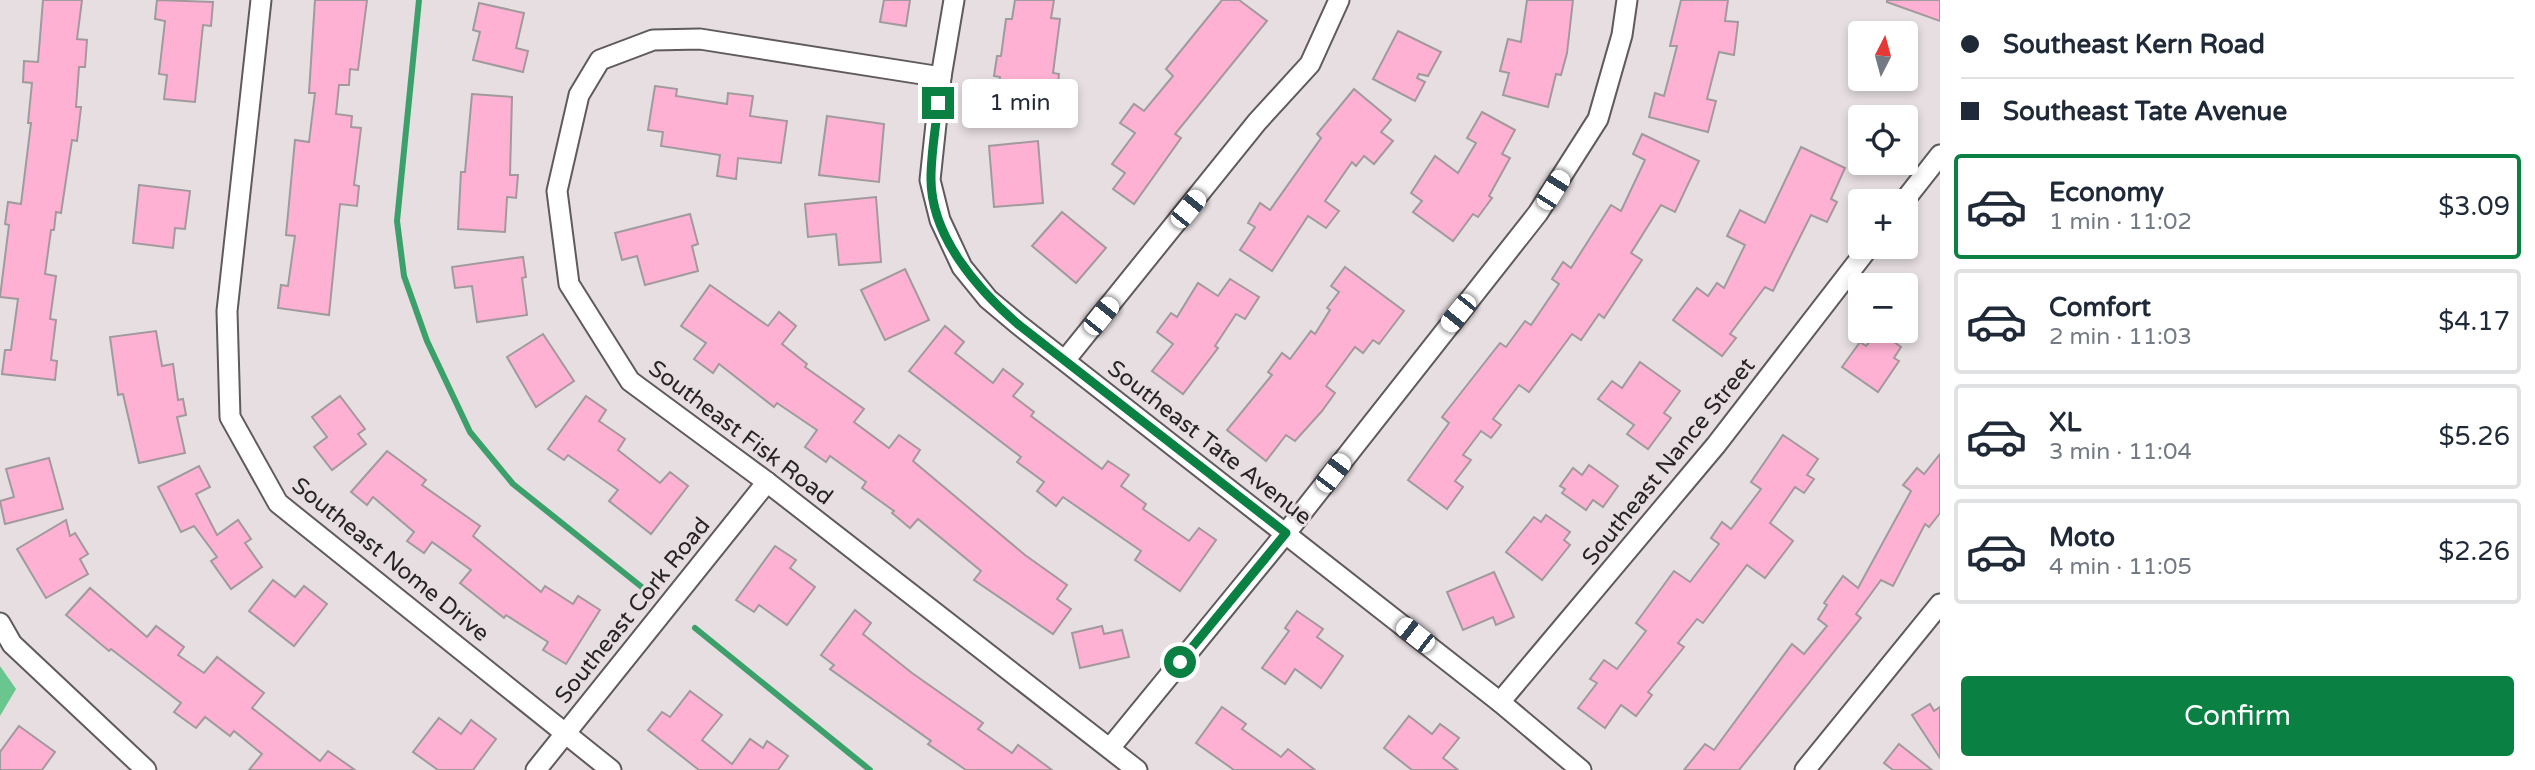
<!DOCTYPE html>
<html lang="en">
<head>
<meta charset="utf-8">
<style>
  :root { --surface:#fff; --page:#f2f2f3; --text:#1f2937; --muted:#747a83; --line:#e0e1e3; --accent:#0b8043 }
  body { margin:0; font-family:"Varela Round",sans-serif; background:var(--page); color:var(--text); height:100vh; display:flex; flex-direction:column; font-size:26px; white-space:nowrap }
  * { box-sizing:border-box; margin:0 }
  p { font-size:23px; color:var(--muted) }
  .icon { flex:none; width:38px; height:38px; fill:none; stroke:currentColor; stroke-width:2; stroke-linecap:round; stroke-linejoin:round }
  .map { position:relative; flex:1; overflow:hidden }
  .panel { display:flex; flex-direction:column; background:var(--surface); width:595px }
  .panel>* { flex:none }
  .hud { display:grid; align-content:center; height:154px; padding:0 21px; background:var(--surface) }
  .needle { width:46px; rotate:6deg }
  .buttons { position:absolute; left:1848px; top:21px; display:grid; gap:14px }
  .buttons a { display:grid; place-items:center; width:70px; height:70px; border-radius:7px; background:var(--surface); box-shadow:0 4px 10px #0003; font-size:35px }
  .end { position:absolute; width:32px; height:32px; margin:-16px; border:9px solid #0b8043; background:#fff; box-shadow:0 0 0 4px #fff }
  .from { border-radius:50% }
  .bubble { position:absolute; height:49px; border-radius:7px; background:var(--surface); box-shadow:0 4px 10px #0003; font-size:23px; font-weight:600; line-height:49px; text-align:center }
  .car { position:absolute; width:21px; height:42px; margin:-21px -10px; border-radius:9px; box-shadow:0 0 5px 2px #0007; background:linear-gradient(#fff 24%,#345 0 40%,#fff 0 76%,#345 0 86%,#fff 0) }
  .hud b { display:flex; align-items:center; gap:24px; height:66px; font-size:26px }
  .hud b+b { border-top:2px solid var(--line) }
  .hud i { width:18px; height:18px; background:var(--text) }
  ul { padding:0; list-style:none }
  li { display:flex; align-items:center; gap:21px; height:105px; margin:0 14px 10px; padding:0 7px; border:4px solid var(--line); border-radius:7px }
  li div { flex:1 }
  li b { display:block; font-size:26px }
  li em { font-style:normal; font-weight:600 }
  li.current { border-color:var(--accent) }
  li>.icon { width:63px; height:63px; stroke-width:1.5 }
  .action { display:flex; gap:14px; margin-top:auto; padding:14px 21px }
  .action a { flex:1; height:80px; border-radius:7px; background:var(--accent); color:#fff; font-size:28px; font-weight:600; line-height:80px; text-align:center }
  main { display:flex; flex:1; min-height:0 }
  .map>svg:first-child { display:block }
</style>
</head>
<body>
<main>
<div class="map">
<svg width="1940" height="770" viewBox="0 0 1940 770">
  <rect width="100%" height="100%" fill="#e6dee1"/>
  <path fill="#69c68f" d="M0 666 16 689 0 716Z"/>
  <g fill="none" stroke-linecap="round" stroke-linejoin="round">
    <g stroke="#3ca06a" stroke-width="6">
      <path d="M419 0 397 221 404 276 427 341 470 432 513 484 643 588"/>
      <path d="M695 628 870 770"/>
    </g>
  </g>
  <g fill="#ffb1d3" stroke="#a19a9d" stroke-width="2">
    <path d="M43 0H82L77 39 87 40 85 67H79L76 107H81L77 141 72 140 61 213 56 212 54 230H51L45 274 56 276 50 319 56 320 51 360 57 361 55 380 2 374 5 350H11L18 299 0 297 9 225 5 224 8 202 21 204 31 123H28L32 83 23 82 24 61 38 62Z"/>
    <path d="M157 0 213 2 211 26 203 25 195 102 164 99 167 75 159 74 165 21 155 19Z"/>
    <path d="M315 0H367L358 70 350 69 349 85H339L336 114 352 116 351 127 361 128 354 185 359 186 357 206 340 204 329 315 278 308 281 285 288 286 295 236 286 235 295 140 309 142 315 93H309Z"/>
    <path d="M884 0H910L906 26 880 22Z"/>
    <path d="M1015 0H1054L1051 18 1060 19 1053 73 1059 74 1057 91 1036 88 1032 117 996 112 1000 77 994 76 997 56H1001L1006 19H1012Z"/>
    <path d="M1222 0H1239L1267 21 1175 134 1181 138 1134 204 1113 189 1125 173 1112 164 1135 133 1120 123 1134 104 1144 111 1173 76 1166 69Z"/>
    <path d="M1527 0H1573L1567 53 1561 75 1556 74 1548 107 1503 95 1509 73 1500 71 1508 39 1521 42Z"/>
    <path d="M1681 0H1728L1725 21 1738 22 1734 55 1719 52 1707 99 1716 101 1708 132 1649 117 1655 93 1664 96 1677 46H1670Z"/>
    <path d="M1887 0H1940V21L1887 2Z"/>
    <path d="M479 3 524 13 516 48 528 51 523 72 473 60 480 32 473 30Z"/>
    <path d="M1398 31 1441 52 1428 76 1419 74 1417 78 1425 82 1415 101 1373 79Z"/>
    <path d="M655 86 677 89 676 96 727 104 728 93 753 96 750 116 787 121 781 163 738 158 736 179 717 176 720 155 661 146 663 132 648 130Z"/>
    <path d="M1354 89 1391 120 1381 132 1393 141 1374 164 1364 156 1356 166 1352 162 1325 201 1339 211 1326 228 1308 216 1272 271 1240 250 1255 227 1248 223 1260 203 1270 210 1321 138 1317 134Z"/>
    <path d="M472 94 512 97 510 175H518L516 198 507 197 505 232 458 229 461 172H465Z"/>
    <path d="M1482 112 1515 130 1502 154 1510 158 1489 196 1492 198 1478 217 1473 214 1453 241 1413 212 1422 201 1411 193 1435 156 1458 173 1476 143 1467 138Z"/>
    <path d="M827 116 884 124 879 182 819 175Z"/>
    <path d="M1642 134 1699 161 1675 212 1661 205 1631 253 1642 260 1604 318 1599 314 1581 340 1572 334 1529 392 1519 385 1493 419 1501 425 1491 438 1481 431 1463 455 1471 460 1455 481 1463 487 1447 509 1408 480 1449 423 1442 417 1500 343 1506 347 1525 321 1531 325 1559 284 1552 279 1563 262 1571 268 1611 205 1621 211 1645 160 1633 154Z"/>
    <path d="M1038 141 1043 203 994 207 989 146Z"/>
    <path d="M1801 147 1845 168 1831 199 1837 202 1827 222 1811 215 1773 291 1765 287 1730 334 1736 338 1722 356 1673 320 1697 288 1708 296 1717 283 1724 288 1745 245 1727 236 1740 210 1765 223Z"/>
    <path d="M139 185 190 191 185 229 175 228 173 248 133 243Z"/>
    <path d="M876 197 881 262 839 265 836 234 808 237 805 204Z"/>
    <path d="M1062 212 1106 248 1076 283 1032 246Z"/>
    <path d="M690 214 698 244 692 246 698 271 645 285 637 256 622 260 615 233Z"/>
    <path d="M523 257 526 277 522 278 527 315 477 322 472 286 455 288 452 267Z"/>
    <path d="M1345 267 1404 311 1379 344 1373 340 1363 353 1355 347 1326 386 1335 393 1322 411 1295 441 1286 435 1266 461 1227 430 1272 375 1268 372 1282 353 1290 359 1311 331 1315 334 1330 310 1327 308 1339 292 1331 286Z"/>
    <path d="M905 269 929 320 885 340 861 290Z"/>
    <path d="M1230 279 1259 297 1245 319 1236 314 1215 346 1218 348 1183 394 1152 371 1173 344 1157 332 1171 313 1177 317 1198 283 1218 296Z"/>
    <path d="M710 285 768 326 779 312 796 326 782 344 807 364 805 367 864 409 854 422 889 448 899 435 920 450 913 461 1025 555 1067 585 1057 599 1071 609 1053 634 974 580 981 571 918 519 910 528 892 513 894 511 862 488 866 482 830 456 826 462 805 447 817 430 777 403 774 407 719 364 713 373 694 359 706 343 681 326Z"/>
    <path d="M945 326 964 342 955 353 993 383 1003 369 1023 384 1013 396 1034 412 1031 416 1102 469 1108 461 1129 475 1121 486 1146 504 1143 509 1189 541 1199 528 1216 540 1180 591 1135 560 1141 551 1063 497 1056 506 1037 491 1044 482 1017 462 1021 457 909 371Z"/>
    <path d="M156 331 162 366 173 364 178 400 183 399 186 415 177 417 185 453 139 463 123 394 118 395 110 337Z"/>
    <path d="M1879 331 1901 347 1894 358 1899 361 1878 392 1842 367 1860 342 1866 346Z"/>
    <path d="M543 334 574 381 536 407 507 357Z"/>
    <path d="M1640 362 1680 391 1664 413 1671 418 1648 449 1627 434 1634 425 1598 399 1612 381 1622 388Z"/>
    <path d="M340 396 365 429 358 434 366 444 332 470 314 447 327 437 312 417Z"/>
    <path d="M586 396 606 410 599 421 625 439 618 450 660 483 670 472 688 486 651 534 609 501 618 490 568 455 564 460 548 449Z"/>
    <path d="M1783 435 1818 459 1807 475 1814 479 1804 493 1795 487 1770 523 1793 541 1765 578 1747 565 1703 623 1697 619 1678 643 1684 647 1648 692 1652 695 1636 716 1621 705 1605 728 1578 708 1597 683 1590 679 1604 660 1617 669 1646 631 1636 623 1674 571 1690 582 1719 544 1711 538 1722 522 1731 529 1761 489 1751 482Z"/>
    <path d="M387 451 426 480 422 485 480 526 473 536 541 592 545 586 573 604 578 596 600 610 566 664 543 650 548 642 506 615 504 618 460 583 471 570 432 542 424 553 407 541 414 532 373 497 367 505 351 492Z"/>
    <path d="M1940 454V513L1929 527 1925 524 1893 586 1881 580 1856 614 1861 618 1739 770H1684L1705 744 1714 750 1792 644 1804 654 1827 626 1818 619 1827 605 1824 603 1843 576 1858 588 1911 491 1903 485 1917 468 1924 474Z"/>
    <path d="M49 458 63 509 5 524 0 501 14 497 6 469Z"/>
    <path d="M1589 465 1618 486 1603 507 1593 500 1586 510 1562 493 1565 489 1560 486 1573 468 1582 475Z"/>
    <path d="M199 466 210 487 196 494 217 535 238 520 251 539 245 543 262 567 231 589 211 561 217 557 194 526 181 532 158 487Z"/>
    <path d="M1546 515 1570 532 1564 540 1570 545 1542 580 1506 552 1534 517 1541 522Z"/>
    <path d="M66 520 70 536 75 533 88 554 80 559 88 574 46 598 17 549Z"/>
    <path d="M775 546 796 560 790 568 815 587 787 625 759 605 754 612 736 600Z"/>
    <path d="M1494 572 1514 617 1496 625 1493 617 1463 630 1447 592Z"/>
    <path d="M273 580 295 597 304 586 327 604 294 646 249 611Z"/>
    <path d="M90 588 147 637 156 626 184 647 178 655 204 673 217 657 264 693 252 708 320 761 328 751 355 770H249L262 754 234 731 230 736 205 717 196 728 174 712 181 703 111 649 109 651 66 615Z"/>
    <path d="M855 610 871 623 863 634 912 673 983 723 978 729 1012 753 1018 745 1052 770H966L928 744 931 741 830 669 834 665 821 655Z"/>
    <path d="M1297 611 1323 629 1317 637 1343 656 1321 688 1295 669 1285 684 1262 668 1289 631 1285 628Z"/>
    <path d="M1102 626 1104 634 1122 630 1129 657 1080 668 1072 633Z"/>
    <path d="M690 691 722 715 702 740 732 764 750 739 763 748 767 741 788 756 778 770H699L648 730 662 712 670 717Z"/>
    <path d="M1930 704 1934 711 1940 707V758L1912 715Z"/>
    <path d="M1222 707 1246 724 1242 729 1281 757 1288 749 1315 770H1234L1196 743Z"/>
    <path d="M1409 716 1432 734 1440 724 1459 738 1443 758 1458 770H1412L1384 748Z"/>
    <path d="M439 718 461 734 471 720 496 739 473 770H438L413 752Z"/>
    <path d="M19 726 55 752 42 770H0V752Z"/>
    <path d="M1899 744 1932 770H1893L1884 763Z"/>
  </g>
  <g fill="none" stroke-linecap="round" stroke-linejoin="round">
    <defs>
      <g id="minor">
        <path d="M261 0 227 311 230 417 278 503 611 770"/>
        <path d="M954 0 941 77 930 180 940 220 962 267 988 299 1019 325 1500 702 1581 770"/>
        <path d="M941 77 700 39 653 40 600 60 579 95 557 191 569 284 630 381 767 482 1137 770"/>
        <path d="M1904 201 1940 155"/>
        <path d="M1066 359 1257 122 1310 64 1339 0"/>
        <path d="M0 623 12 644 146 770"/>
        <path d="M1500 702 1716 445 1869 247"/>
        <path d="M1110 748 1286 533 1538 213 1598 119 1622 35 1627 0"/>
        <path d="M536 770 767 482"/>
        <path d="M1805 770 1940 604"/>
      </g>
    </defs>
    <use href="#minor" stroke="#605a5c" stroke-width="23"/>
    <use href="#minor" stroke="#fff" stroke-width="19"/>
  </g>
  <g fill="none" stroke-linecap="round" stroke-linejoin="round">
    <path stroke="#0b8043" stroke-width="9" d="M938 103C936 127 931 153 931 177 930 236 978 290 1019 325L1286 533 1180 662"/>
  </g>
  <g text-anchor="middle" stroke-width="6" stroke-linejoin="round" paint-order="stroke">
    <g font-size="23" fill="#272425" stroke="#e6dee1">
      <text transform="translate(741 432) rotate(37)" y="8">Southeast Fisk Road</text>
      <text transform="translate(1210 442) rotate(38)" y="8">Southeast Tate Avenue</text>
      <text transform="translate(1668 461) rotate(-51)" y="8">Southeast Nance Street</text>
      <text transform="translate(391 559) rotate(39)" y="8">Southeast Nome Drive</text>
      <text transform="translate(632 610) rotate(-51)" y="8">Southeast Cork Road</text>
    </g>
  </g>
</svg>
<div class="buttons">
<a><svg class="needle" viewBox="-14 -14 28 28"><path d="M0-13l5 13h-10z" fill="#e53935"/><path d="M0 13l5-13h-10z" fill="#747a83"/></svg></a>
<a><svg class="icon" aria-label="locate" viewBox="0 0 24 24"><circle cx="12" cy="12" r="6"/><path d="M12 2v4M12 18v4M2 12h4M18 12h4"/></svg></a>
<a>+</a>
<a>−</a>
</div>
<i class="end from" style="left:1180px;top:662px"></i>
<i class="end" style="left:938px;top:103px"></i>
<div class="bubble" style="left:962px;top:79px;width:116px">1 min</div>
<i class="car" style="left:1553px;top:190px;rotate:32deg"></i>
<i class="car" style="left:1188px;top:209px;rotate:39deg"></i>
<i class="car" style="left:1458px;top:313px;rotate:219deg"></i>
<i class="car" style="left:1101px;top:316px;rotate:39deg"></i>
<i class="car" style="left:1333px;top:473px;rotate:37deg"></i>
<i class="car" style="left:1415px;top:635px;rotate:308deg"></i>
</div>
<section class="panel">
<div class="hud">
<b><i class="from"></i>Southeast Kern Road</b>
<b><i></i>Southeast Tate Avenue</b>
</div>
<ul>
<li class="current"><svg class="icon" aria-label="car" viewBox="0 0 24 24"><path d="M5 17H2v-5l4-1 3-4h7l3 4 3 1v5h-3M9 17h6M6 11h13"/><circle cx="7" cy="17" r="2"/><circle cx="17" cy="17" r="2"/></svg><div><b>Economy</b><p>1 min · 11:02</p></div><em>$3.09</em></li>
<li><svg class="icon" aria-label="car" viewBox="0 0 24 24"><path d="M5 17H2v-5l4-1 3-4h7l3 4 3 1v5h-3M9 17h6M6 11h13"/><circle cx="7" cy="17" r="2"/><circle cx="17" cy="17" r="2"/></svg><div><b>Comfort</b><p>2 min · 11:03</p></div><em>$4.17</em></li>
<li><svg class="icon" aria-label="car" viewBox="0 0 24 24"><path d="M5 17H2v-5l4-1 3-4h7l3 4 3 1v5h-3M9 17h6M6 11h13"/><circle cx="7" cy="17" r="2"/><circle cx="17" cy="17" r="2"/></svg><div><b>XL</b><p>3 min · 11:04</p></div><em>$5.26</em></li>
<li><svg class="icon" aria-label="car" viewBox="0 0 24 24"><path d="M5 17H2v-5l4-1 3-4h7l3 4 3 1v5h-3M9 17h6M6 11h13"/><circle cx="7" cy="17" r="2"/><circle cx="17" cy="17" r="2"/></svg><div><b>Moto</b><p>4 min · 11:05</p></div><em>$2.26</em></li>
</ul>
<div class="action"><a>Confirm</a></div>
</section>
</main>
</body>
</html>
